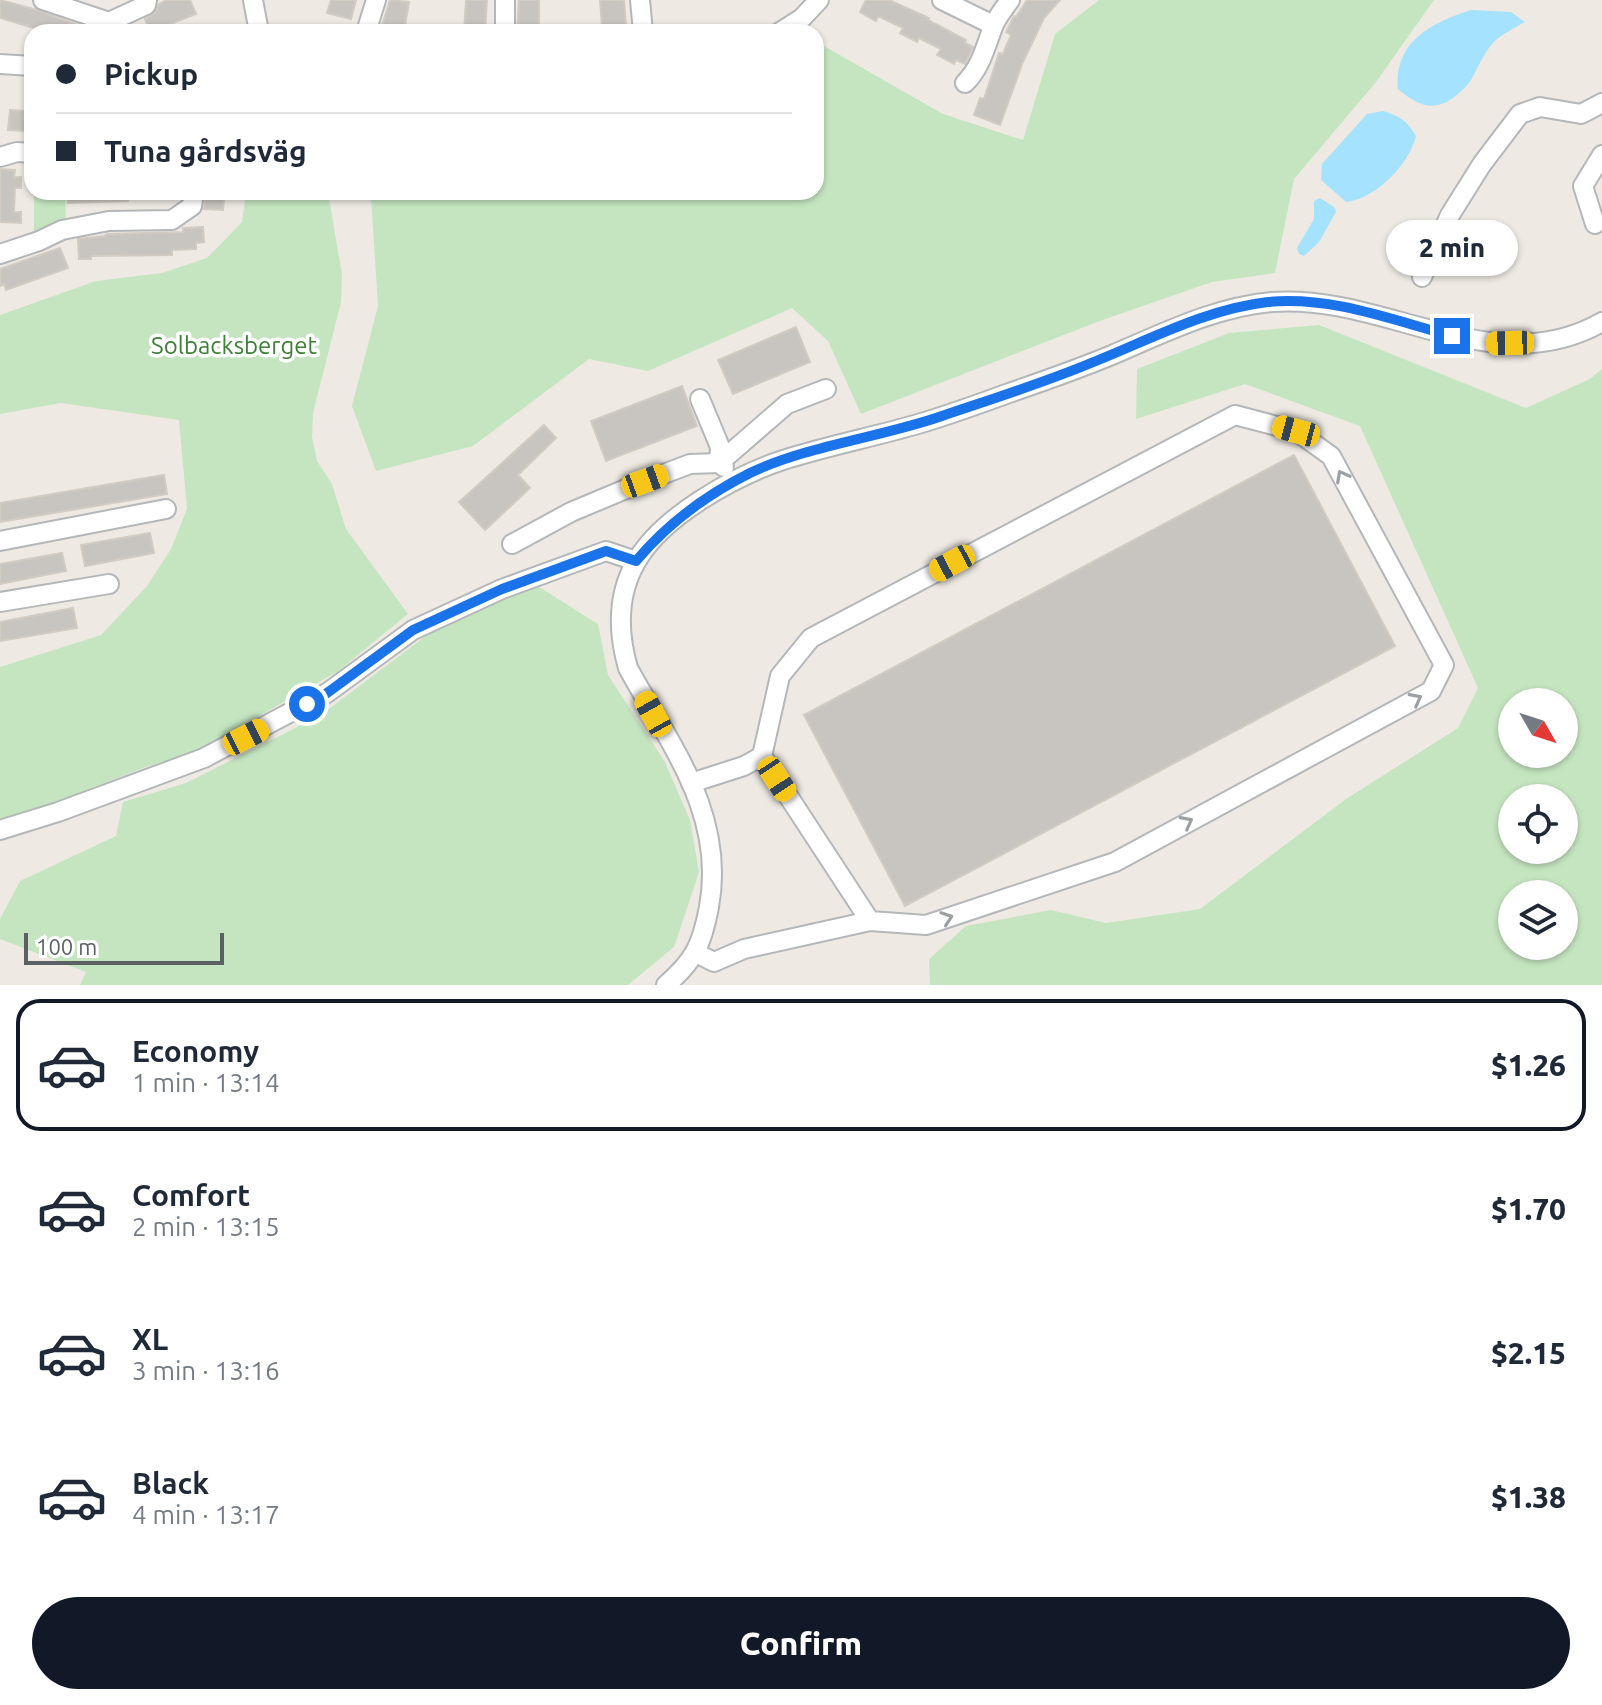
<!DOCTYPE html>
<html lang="en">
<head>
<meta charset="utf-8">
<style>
  :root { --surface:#fff; --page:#f6f6f7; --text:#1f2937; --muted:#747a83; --line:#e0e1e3; --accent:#111827 }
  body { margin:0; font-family:Ubuntu,sans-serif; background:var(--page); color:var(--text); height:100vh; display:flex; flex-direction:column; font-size:30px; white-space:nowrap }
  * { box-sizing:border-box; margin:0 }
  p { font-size:26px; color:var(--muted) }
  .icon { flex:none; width:44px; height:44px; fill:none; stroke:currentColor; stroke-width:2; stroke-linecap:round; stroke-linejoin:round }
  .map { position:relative; height:985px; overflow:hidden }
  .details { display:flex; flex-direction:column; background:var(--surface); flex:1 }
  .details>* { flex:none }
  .top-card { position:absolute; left:24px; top:24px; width:800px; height:176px; border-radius:24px; box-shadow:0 2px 6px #0004; display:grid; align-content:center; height:176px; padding:0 32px; background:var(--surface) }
  .needle { width:52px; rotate:129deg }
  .buttons { position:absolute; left:1498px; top:688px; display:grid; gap:16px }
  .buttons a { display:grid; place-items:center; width:80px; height:80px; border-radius:50%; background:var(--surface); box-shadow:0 2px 6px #0004; font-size:40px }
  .scale { position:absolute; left:24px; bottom:20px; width:200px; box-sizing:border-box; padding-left:8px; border:4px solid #5b6064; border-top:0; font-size:22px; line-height:28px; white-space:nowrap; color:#5b6064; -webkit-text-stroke:6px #fff; paint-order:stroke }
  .end { position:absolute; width:36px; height:36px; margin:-18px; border:10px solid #1a73e8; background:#fff; box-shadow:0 0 0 4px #fff }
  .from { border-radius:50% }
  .bubble { position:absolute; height:56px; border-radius:28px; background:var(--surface); box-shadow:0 2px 6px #0004; font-size:26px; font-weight:800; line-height:56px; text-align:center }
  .car { position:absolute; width:24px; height:48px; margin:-24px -12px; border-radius:10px; box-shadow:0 0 6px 2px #0007; background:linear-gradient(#f5c518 24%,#345 0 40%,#f5c518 0 76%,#345 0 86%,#f5c518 0) }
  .top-card b { display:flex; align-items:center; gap:28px; height:76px; font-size:30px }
  .top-card b+b { border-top:2px solid var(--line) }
  .top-card i { width:20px; height:20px; background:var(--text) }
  ul { padding:14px 0 0; list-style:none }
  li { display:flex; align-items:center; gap:24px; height:132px; margin:0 16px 12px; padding:0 16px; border:4px solid transparent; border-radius:24px }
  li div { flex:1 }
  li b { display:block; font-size:30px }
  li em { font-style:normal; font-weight:800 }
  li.active { border-color:var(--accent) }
  li>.icon { width:72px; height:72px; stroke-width:1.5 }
  .button { display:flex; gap:16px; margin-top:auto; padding:16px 32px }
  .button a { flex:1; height:92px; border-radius:48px; background:var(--accent); color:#fff; font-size:32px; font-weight:800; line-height:92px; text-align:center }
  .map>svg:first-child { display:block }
</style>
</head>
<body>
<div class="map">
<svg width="1602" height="985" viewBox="0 0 1602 985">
  <rect width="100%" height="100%" fill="#eeeae3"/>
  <g fill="#c5e5c0" fill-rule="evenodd">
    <path d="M1099 0H1434L1376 82 1294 179 1275 273 1212 282 1097 322 861 414 828 341 792 308 648 371 589 359 473 446 376 471 352 406 378 306 371 197 378 192H816V50L824 46 943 114 1023 140 1055 34Z"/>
    <path d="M34 192H65L66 223 34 236Z"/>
    <path d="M246 192H328L342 275 341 302 313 413 312 437 317 461 332 484 346 529 408 614 337 672 193 753 148 766 53 803 0 819V667L101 635 147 586 171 549 187 509 179 420 61 403 0 414V315L96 281 162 273 207 258 242 222Z"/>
    <path d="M1319 325 1526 408 1590 379 1602 369V985H930L929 959 966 926 1051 910 1106 923 1200 909 1346 799 1458 728 1478 688 1360 426 1245 384 1136 419 1137 369 1229 333ZM1512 702H1564V754H1512ZM1564 798V850H1512V798ZM1564 894V946H1512V894Z"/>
    <path d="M536 585 598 624 608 675 665 762 690 820 699 872 674 947 628 985H80L86 972 0 939V919L20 881 116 836 123 802 186 783 321 715 435 629Z"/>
  </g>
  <g fill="#a4e2fd">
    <path d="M1471 10 1511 12 1525 22C1516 27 1506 32 1498 38 1485 49 1479 66 1471 80 1467 86 1463 89 1458 94 1436 113 1419 107 1398 89 1394 42 1431 23 1471 10Z"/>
    <path d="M1383 111C1400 116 1407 121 1416 136 1409 165 1375 199 1346 202L1321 180 1322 164 1367 114Z"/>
    <path d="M1320 198 1334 207 1336 212 1319 242 1304 256 1299 254 1297 248 1314 219V201Z"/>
  </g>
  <g fill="#c8c5c0" stroke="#d2cbc2" stroke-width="2">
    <path d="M0 0 37 10 96 32H47L0 18Z"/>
    <path d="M167 0H190L196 14 150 32 145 19 155 13 159 4Z"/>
    <path d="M331 0H356L351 19 327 13Z"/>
    <path d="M390 0 409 2 404 32 381 29Z"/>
    <path d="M466 0H487L485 32H464Z"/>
    <path d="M519 0H539V32H517Z"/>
    <path d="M600 0H624L626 25 602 27Z"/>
    <path d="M866 0H889L929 18 928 20 966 40 965 43 973 47 965 64 956 60 954 64 937 55 941 49 919 38 917 42 900 33 903 28 878 16 876 21 860 12Z"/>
    <path d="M1027 0H1060L1044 18 1023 62 1000 125 974 115 980 98 984 99 999 53 1003 54 1011 35 1006 32 1014 16 1016 17Z"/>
    <path d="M10 110 25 111 24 119H28L27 131 8 130Z"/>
    <path d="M0 169 15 170 14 177H21V188H15L14 212H21V223L0 222Z"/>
    <path d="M67 192H127L128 201 68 203Z"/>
    <path d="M206 192H218V197L224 198 223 210 204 209Z"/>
    <path d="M203 227 204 242 196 243V249L172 250V255L91 256V259H79L78 239 104 236 107 234 183 232V228Z"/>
    <path d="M60 248 68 268 6 290 4 284 0 286V269Z"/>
    <path d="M796 327 810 362 733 394 718 360Z"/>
    <path d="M682 386 697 426 606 461 591 421Z"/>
    <path d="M544 425 556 438 518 475 530 488 485 530 459 502Z"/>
    <path d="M1294 455 1395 646 905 906 804 715Z"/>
    <path d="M164 475 167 494 0 522V503Z"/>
    <path d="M150 533 154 553 85 566 81 545Z"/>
    <path d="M62 553 66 571 0 584V564Z"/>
    <path d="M73 608 77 628 0 641V622Z"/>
  </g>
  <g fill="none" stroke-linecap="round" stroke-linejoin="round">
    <defs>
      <g id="minor">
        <path d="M43 0 109 22 146 5 147 0"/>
        <path d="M253 0 259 32"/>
        <path d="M640 0 643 32"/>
        <path d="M942 0 993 25"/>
        <path d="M366 32 376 0"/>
        <path d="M505 32V0"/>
        <path d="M780 32 802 18 819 0"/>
        <path d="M0 64 32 66"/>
        <path d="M965 83C981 67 985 48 993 27 996 18 1004 9 1010 0"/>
        <path d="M0 157 17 152 32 153"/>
        <path d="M1595 224 1583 186 1602 155"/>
        <path d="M0 254 39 241 62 230 109 221 172 220 192 206 194 192"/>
        <path d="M1422 277 1450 215 1482 164 1520 114 1540 107 1581 114 1602 103"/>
        <path d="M700 399 720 447 719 463 724 467"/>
        <path d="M0 541 166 509"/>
        <path d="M512 544 571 512 645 481 690 464 719 463 787 404 826 389"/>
        <path d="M0 602 109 584"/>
        <path d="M691 783 744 766 762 756"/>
        <path d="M0 830 58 812 204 758 327 693 413 630 502 589 606 551 636 561"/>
        <path d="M696 953 714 962 744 949 870 921 762 756 780 676 811 638 1235 415 1296 431 1331 456 1444 665 1431 691 1115 862 926 925 870 921"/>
        <path d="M666 985C695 960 702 944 709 907 726 814 670 745 628 668 618 633 617 595 636 562 662 516 735 476 783 460 827 446 873 437 918 424 949 415 979 404 1009 393 1044 381 1078 369 1112 355 1164 333 1215 307 1272 302 1384 293 1493 384 1602 322"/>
      </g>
    </defs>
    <use href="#minor" stroke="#b4b7ba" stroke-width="22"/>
    <use href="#minor" stroke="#fff" stroke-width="18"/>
  </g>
  <defs><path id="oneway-chevron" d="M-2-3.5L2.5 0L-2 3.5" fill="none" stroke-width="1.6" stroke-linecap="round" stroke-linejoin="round" transform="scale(2)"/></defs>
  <g stroke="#9da0a2">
    <use href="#oneway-chevron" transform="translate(1342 476) rotate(-118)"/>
    <use href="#oneway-chevron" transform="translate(1416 699) rotate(-28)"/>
    <use href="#oneway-chevron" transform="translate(1187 822) rotate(-28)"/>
    <use href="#oneway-chevron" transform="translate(947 918) rotate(-19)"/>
  </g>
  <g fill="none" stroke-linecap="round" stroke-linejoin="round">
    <path stroke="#1a73e8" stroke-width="10" d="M307 704 327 693 413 630 502 589 606 551 636 561C668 523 706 495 750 473 806 446 882 437 942 416 992 399 1043 383 1091 363 1149 340 1206 309 1268 302 1332 296 1392 320 1452 336"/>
  </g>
  <g text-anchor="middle" stroke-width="7" stroke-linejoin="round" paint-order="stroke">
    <g font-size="24" fill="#3c8135" stroke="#fff">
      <text x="234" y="354">Solbacksberget</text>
    </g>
  </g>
</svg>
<div class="buttons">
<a><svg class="needle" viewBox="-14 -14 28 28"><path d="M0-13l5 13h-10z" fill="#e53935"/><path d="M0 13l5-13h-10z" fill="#747a83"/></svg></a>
<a><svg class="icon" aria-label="locate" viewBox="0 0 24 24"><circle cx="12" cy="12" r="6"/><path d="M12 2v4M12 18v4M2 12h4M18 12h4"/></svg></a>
<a><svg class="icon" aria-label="layers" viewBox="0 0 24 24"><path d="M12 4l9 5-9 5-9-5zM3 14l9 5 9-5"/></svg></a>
</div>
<div class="scale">100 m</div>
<i class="end from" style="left:307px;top:704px"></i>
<i class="end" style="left:1452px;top:336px"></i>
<div class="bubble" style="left:1386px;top:220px;width:132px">2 min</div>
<i class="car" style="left:1510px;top:343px;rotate:269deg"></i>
<i class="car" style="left:1296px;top:431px;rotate:285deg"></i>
<i class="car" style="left:645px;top:481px;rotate:70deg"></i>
<i class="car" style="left:952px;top:563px;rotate:242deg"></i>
<i class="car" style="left:653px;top:714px;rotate:331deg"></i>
<i class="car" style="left:246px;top:737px;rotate:63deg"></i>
<i class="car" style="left:777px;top:779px;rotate:147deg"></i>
<div class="top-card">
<b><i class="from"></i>Pickup</b>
<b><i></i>Tuna gårdsväg</b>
</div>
</div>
<section class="details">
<ul>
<li class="active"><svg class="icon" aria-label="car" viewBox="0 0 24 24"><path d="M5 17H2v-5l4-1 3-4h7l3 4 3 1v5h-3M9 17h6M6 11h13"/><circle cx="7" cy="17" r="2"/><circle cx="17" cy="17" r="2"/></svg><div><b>Economy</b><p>1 min · 13:14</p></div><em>$1.26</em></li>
<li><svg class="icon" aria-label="car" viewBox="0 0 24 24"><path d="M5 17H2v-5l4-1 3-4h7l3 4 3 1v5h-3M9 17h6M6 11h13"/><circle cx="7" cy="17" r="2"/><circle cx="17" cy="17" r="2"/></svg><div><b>Comfort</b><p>2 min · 13:15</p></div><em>$1.70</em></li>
<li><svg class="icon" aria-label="car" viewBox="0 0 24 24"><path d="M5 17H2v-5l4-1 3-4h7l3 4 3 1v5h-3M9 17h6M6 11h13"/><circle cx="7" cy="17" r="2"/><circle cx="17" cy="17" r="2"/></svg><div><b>XL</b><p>3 min · 13:16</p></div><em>$2.15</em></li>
<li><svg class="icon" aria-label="car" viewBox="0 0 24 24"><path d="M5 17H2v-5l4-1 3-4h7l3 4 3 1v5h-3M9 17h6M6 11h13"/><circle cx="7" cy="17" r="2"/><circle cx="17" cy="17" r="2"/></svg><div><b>Black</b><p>4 min · 13:17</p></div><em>$1.38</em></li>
</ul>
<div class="button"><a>Confirm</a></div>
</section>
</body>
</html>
